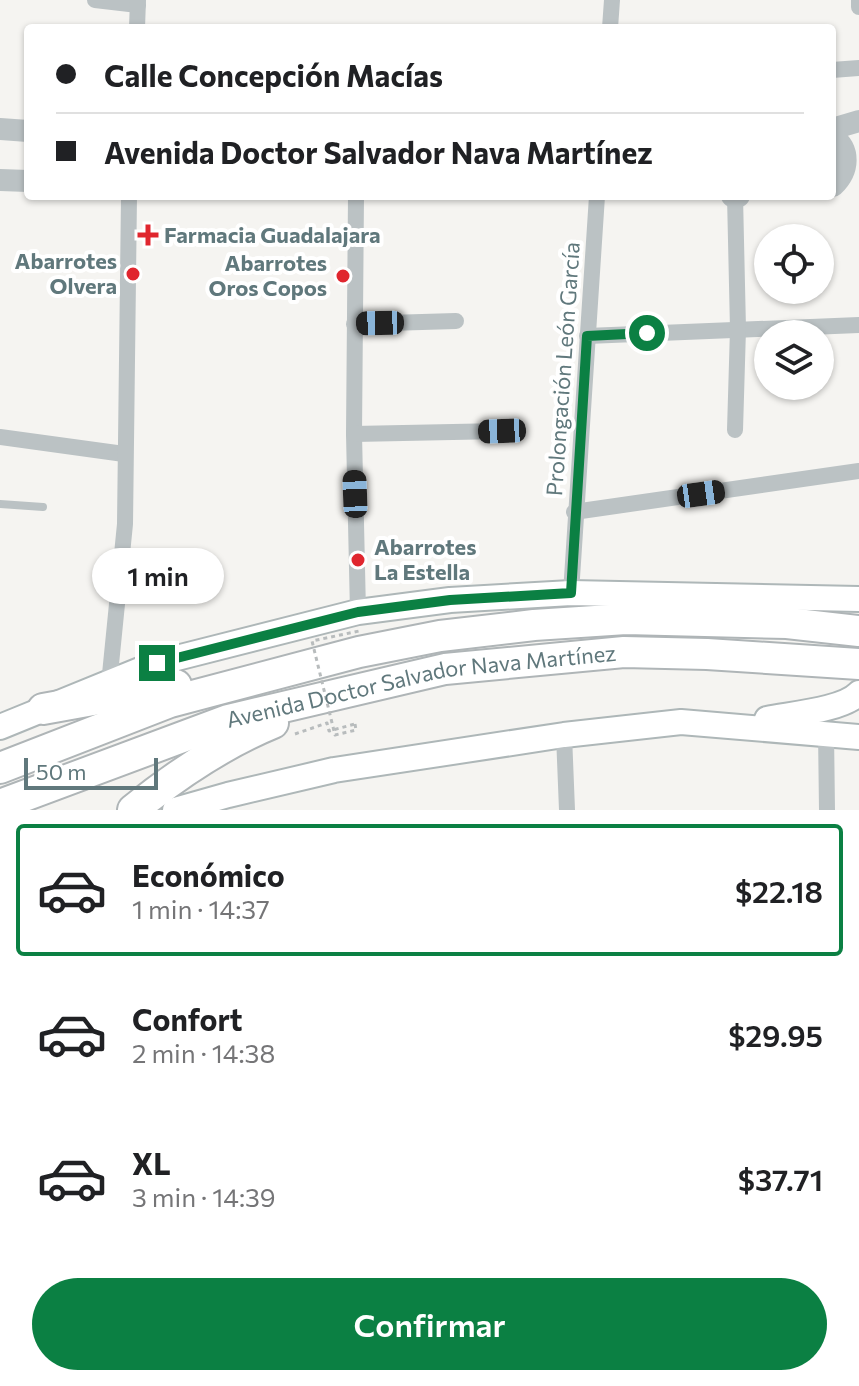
<!DOCTYPE html>
<html lang="es">
<head>
<meta charset="utf-8">
<style>
  :root { --surface:#fff; --page:#f6f6f6; --text:#202124; --muted:#757577; --line:#e0e0e0; --accent:#0b8043 }
  body { margin:0; font-family:Commissioner,sans-serif; background:var(--page); color:var(--text); height:100vh; display:flex; flex-direction:column; font-size:30px; white-space:nowrap }
  * { box-sizing:border-box; margin:0 }
  p { font-size:26px; color:var(--muted) }
  .icon { flex:none; width:44px; height:44px; fill:none; stroke:currentColor; stroke-width:2; stroke-linecap:round; stroke-linejoin:round }
  .map { position:relative; height:810px; overflow:hidden }
  .panel { display:flex; flex-direction:column; background:var(--surface); flex:1 }
  .panel>* { flex:none }
  .top-card { position:absolute; left:24px; top:24px; width:812px; height:176px; border-radius:8px; box-shadow:0 2px 6px #0004; display:grid; align-content:center; height:176px; padding:0 32px; background:var(--surface) }
  .buttons { position:absolute; left:754px; top:224px; display:grid; gap:16px }
  .buttons a { display:grid; place-items:center; width:80px; height:80px; border-radius:50%; background:var(--surface); box-shadow:0 2px 6px #0004; font-size:40px }
  .scale { position:absolute; left:24px; bottom:20px; width:134px; box-sizing:border-box; padding-left:8px; border:4px solid #60787c; border-top:0; font-size:22px; line-height:28px; white-space:nowrap; color:#60787c; -webkit-text-stroke:6px #fff; paint-order:stroke }
  .end { position:absolute; width:36px; height:36px; margin:-18px; border:10px solid #0b8043; background:#fff; box-shadow:0 0 0 4px #fff }
  .from { border-radius:50% }
  .bubble { position:absolute; height:56px; border-radius:28px; background:var(--surface); box-shadow:0 2px 6px #0004; font-size:26px; font-weight:600; line-height:56px; text-align:center }
  .car { position:absolute; width:24px; height:48px; margin:-24px -12px; border-radius:10px; box-shadow:0 0 6px 2px #0007; background:linear-gradient(#222 24%,#8ab4d8 0 40%,#222 0 76%,#8ab4d8 0 86%,#222 0) }
  .top-card b { display:flex; align-items:center; gap:28px; height:76px; font-size:30px }
  .top-card b+b { border-top:2px solid var(--line) }
  .top-card i { width:20px; height:20px; background:var(--text) }
  ul { padding:14px 0 0; list-style:none }
  li { display:flex; align-items:center; gap:24px; height:132px; margin:0 16px 12px; padding:0 16px; border:4px solid transparent; border-radius:8px }
  li div { flex:1 }
  li b { display:block; font-size:30px }
  li em { font-style:normal; font-weight:600 }
  li.selected { border-color:var(--accent) }
  li>.icon { width:72px; height:72px; stroke-width:1.5 }
  .cta { display:flex; gap:16px; margin-top:auto; padding:16px 32px }
  .cta a { flex:1; height:92px; border-radius:48px; background:var(--accent); color:#fff; font-size:32px; font-weight:600; line-height:92px; text-align:center }
  .map>svg:first-child { display:block }
</style>
</head>
<body>
<div class="map">
<svg width="859" height="810" viewBox="0 0 859 810">
  <rect width="100%" height="100%" fill="#f5f4f1"/>
  <g fill="none" stroke-linecap="round" stroke-linejoin="round">
    <defs>
      <g id="secondary">
        <path d="M767 719C791 714 843 710 859 693"/>
        <path d="M0 727 157 663 358 612 450 600 571 593 859 599"/>
        <path d="M175 810 228 795 334 770 564 735 681 722 859 737"/>
      </g>
      <g id="motorway">
        <path d="M43 709 176 685"/>
        <path d="M0 768 170 702 359 652 440 636 534 625 626 619 787 623 859 631"/>
        <path id="s1" d="M0 805 228 720 445 669 624 652 707 654 859 664"/>
        <path d="M133 810C176 775 222 744 273 723"/>
      </g>
    </defs>
    <use href="#secondary" stroke="#aeb7b8" stroke-width="28"/>
    <use href="#motorway" stroke="#afb5b7" stroke-width="34"/>
    <path stroke="#b8bcbd" stroke-width="3" stroke-dasharray="4 4" stroke-linecap="butt" d="M295 734 327 723 329 731 355 724"/>
    <path stroke="#bbc2c4" stroke-width="8" d="M0 504 43 507"/>
    <g stroke="#bbc2c4" stroke-width="16">
      <path d="M95 0 138 5"/>
      <path d="M859 0V7"/>
      <path d="M137 28 138 0"/>
      <path d="M610 28 612 0"/>
      <path d="M832 70 859 68"/>
      <path d="M356 196 354 434 358 612"/>
      <path d="M354 324 456 321"/>
      <path d="M587 336 859 325"/>
      <path d="M735 430 738 329 735 196"/>
      <path d="M354 434 502 431"/>
      <path d="M0 437 124 454"/>
      <path d="M574 512 859 471"/>
      <path d="M571 593 597 196"/>
      <path d="M109 684 125 524 129 196"/>
      <path d="M826 732 827 810"/>
      <path d="M564 735 567 810"/>
    </g>
    <g stroke="#bbc2c4" stroke-width="22">
      <path d="M0 129 28 131"/>
      <path d="M832 129 859 121"/>
      <path d="M832 136C851 149 849 171 833 186"/>
      <path d="M0 180 28 181"/>
      <path d="M732 196H739"/>
    </g>
    <use href="#secondary" stroke="#fff" stroke-width="24"/>
    <use href="#motorway" stroke="#fff" stroke-width="30"/>
    <path stroke="#b8bcbd" stroke-width="3" stroke-dasharray="4 4" stroke-linecap="butt" d="M355 724 356 730 335 735 312 641 359 631"/>
  </g>
  <g fill="none" stroke-linecap="round" stroke-linejoin="round">
    <path stroke="#0b8043" stroke-width="10" d="M157 663 358 612 450 600 571 593 587 336 647 333"/>
  </g>
  <g fill="#e0262e" stroke="#fff" stroke-width="3">
    <path d="M144 223h8v8h8v8h-8v8h-8v-8h-8v-8h8z"/>
    <circle cx="133" cy="274" r="8"/>
    <circle cx="343" cy="276" r="8"/>
    <circle cx="358" cy="560" r="8"/>
  </g>
  <g text-anchor="middle" stroke-width="8" stroke-linejoin="round" paint-order="stroke">
    <g font-size="22" font-weight="bold" fill="#60787c" stroke="#fff" text-anchor="start">
      <text x="164" y="243">Farmacia Guadalajara</text>
      <text x="117" y="269" text-anchor="end">Abarrotes<tspan x="117" dy="25">Olvera</tspan></text>
      <text x="327" y="271" text-anchor="end">Abarrotes<tspan x="327" dy="25">Oros Copos</tspan></text>
      <text x="374" y="555">Abarrotes<tspan x="374" dy="25">La Estella</tspan></text>
    </g>
    <g font-size="22" fill="#60787c" stroke="#fff">
      <text transform="translate(563 369) rotate(-86)" y="8">Prolongación León García</text>
      <text dy="8" stroke="none"><textPath href="#s1" startOffset="440">Avenida Doctor Salvador Nava Martínez</textPath></text>
    </g>
  </g>
</svg>
<div class="buttons">
<a><svg class="icon" aria-label="locate" viewBox="0 0 24 24"><circle cx="12" cy="12" r="6"/><path d="M12 2v4M12 18v4M2 12h4M18 12h4"/></svg></a>
<a><svg class="icon" aria-label="layers" viewBox="0 0 24 24"><path d="M12 4l9 5-9 5-9-5zM3 14l9 5 9-5"/></svg></a>
</div>
<div class="scale">50 m</div>
<i class="end from" style="left:647px;top:333px"></i>
<i class="end" style="left:157px;top:663px"></i>
<div class="bubble" style="left:92px;top:548px;width:132px">1 min</div>
<i class="car" style="left:380px;top:323px;rotate:269deg"></i>
<i class="car" style="left:502px;top:431px;rotate:268deg"></i>
<i class="car" style="left:355px;top:494px;rotate:358deg"></i>
<i class="car" style="left:701px;top:494px;rotate:82deg"></i>
<div class="top-card">
<b><i class="from"></i>Calle Concepción Macías</b>
<b><i></i>Avenida Doctor Salvador Nava Martínez</b>
</div>
</div>
<section class="panel">
<ul>
<li class="selected"><svg class="icon" aria-label="car" viewBox="0 0 24 24"><path d="M5 17H2v-5l4-1 3-4h7l3 4 3 1v5h-3M9 17h6M6 11h13"/><circle cx="7" cy="17" r="2"/><circle cx="17" cy="17" r="2"/></svg><div><b>Económico</b><p>1 min · 14:37</p></div><em>$22.18</em></li>
<li><svg class="icon" aria-label="car" viewBox="0 0 24 24"><path d="M5 17H2v-5l4-1 3-4h7l3 4 3 1v5h-3M9 17h6M6 11h13"/><circle cx="7" cy="17" r="2"/><circle cx="17" cy="17" r="2"/></svg><div><b>Confort</b><p>2 min · 14:38</p></div><em>$29.95</em></li>
<li><svg class="icon" aria-label="car" viewBox="0 0 24 24"><path d="M5 17H2v-5l4-1 3-4h7l3 4 3 1v5h-3M9 17h6M6 11h13"/><circle cx="7" cy="17" r="2"/><circle cx="17" cy="17" r="2"/></svg><div><b>XL</b><p>3 min · 14:39</p></div><em>$37.71</em></li>
</ul>
<div class="cta"><a>Confirmar</a></div>
</section>
</body>
</html>
